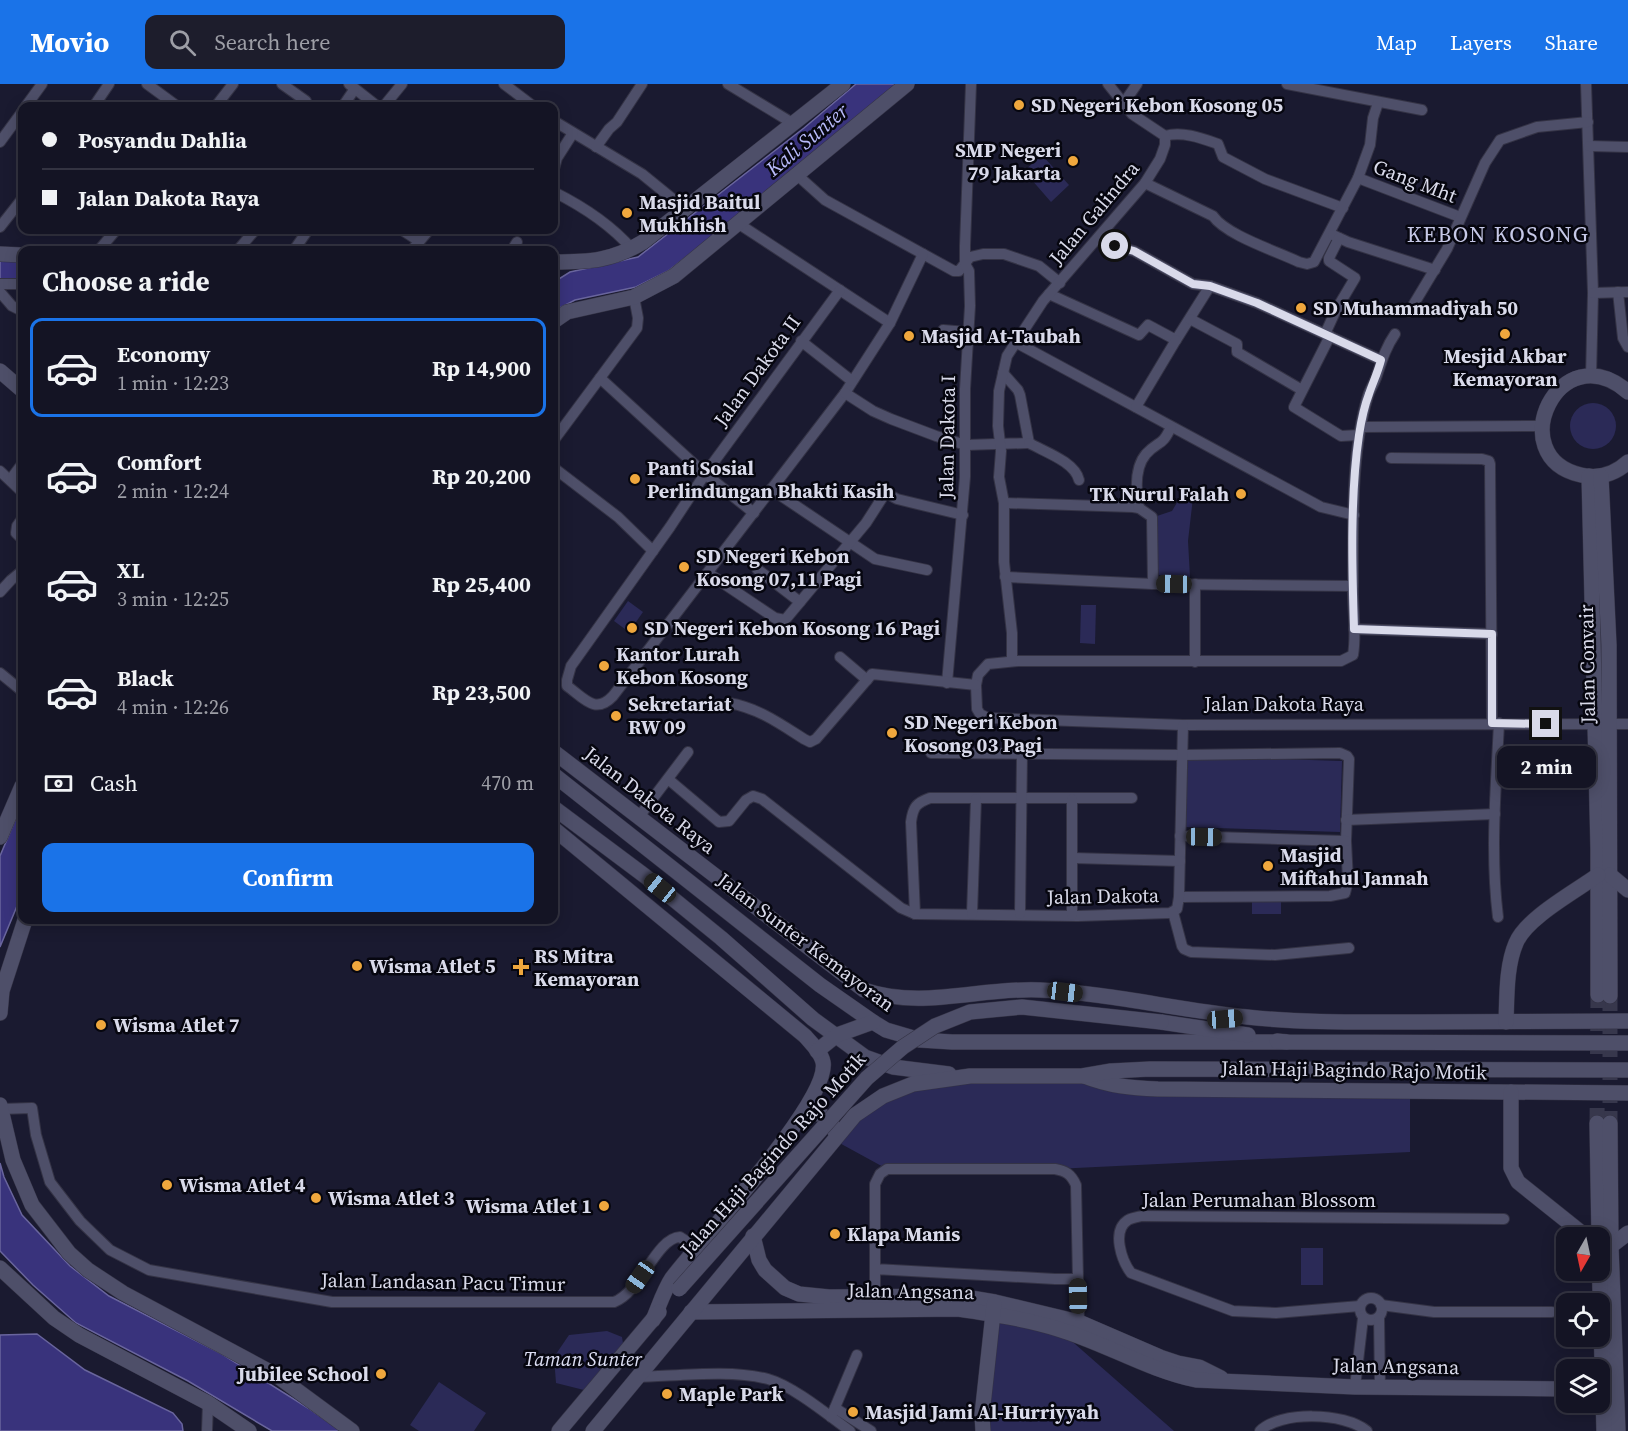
<!DOCTYPE html>
<html lang="en">
<head>
<meta charset="utf-8">
<style>
  :root { --surface:#141424; --page:#1d1d2c; --text:#f1f3f6; --muted:#9d9ea6; --line:#333341; --accent:#1a73e8 }
  body { margin:0; font-family:"Source Serif 4",serif; background:var(--page); color:var(--text); height:100vh; display:flex; flex-direction:column; font-size:22px; white-space:nowrap }
  * { box-sizing:border-box; margin:0 }
  p { font-size:20px; color:var(--muted) }
  .icon { flex:none; width:33px; height:33px; fill:none; stroke:currentColor; stroke-width:2; stroke-linecap:round; stroke-linejoin:round }
  .map { position:relative; flex:1; overflow:hidden }
  .details { position:absolute; left:18px; top:162px; width:540px; height:678px; display:flex; flex-direction:column; background:var(--surface); border-radius:12px; box-shadow:0 3px 15px #0003,0 0 0 2px var(--line) }
  .details>* { flex:none }
  .top-card { position:absolute; left:18px; top:18px; width:540px; height:132px; border-radius:12px; box-shadow:0 3px 15px #0003,0 0 0 2px var(--line); display:grid; align-content:center; height:132px; padding:0 24px; background:var(--surface) }
  .needle { width:39px; rotate:189deg }
  .fabs { position:absolute; left:1556px; top:1143px; display:grid; gap:12px }
  .fabs a { display:grid; place-items:center; width:54px; height:54px; border-radius:12px; background:var(--surface); box-shadow:0 3px 15px #0003,0 0 0 2px var(--line); font-size:30px }
  .end { position:absolute; width:27px; height:27px; margin:-14px; border:8px solid #d9daea; background:#111; box-shadow:0 0 0 3px #111 }
  .from { border-radius:50% }
  .bubble { position:absolute; height:42px; border-radius:12px; background:var(--surface); box-shadow:0 3px 15px #0003,0 0 0 2px var(--line); font-size:20px; font-weight:700; line-height:42px; text-align:center }
  .car { position:absolute; width:18px; height:36px; margin:-18px -9px; border-radius:8px; box-shadow:0 0 4px 2px #0007; background:linear-gradient(#222 24%,#8ab4d8 0 40%,#222 0 76%,#8ab4d8 0 86%,#222 0) }
  .top-card b { display:flex; align-items:center; gap:21px; height:57px; font-size:22px }
  .top-card b+b { border-top:2px solid var(--line) }
  .top-card i { width:15px; height:15px; background:var(--text) }
  ul { padding:0; list-style:none }
  li { display:flex; align-items:center; gap:18px; height:99px; margin:0 12px 9px; padding:0 12px; border:3px solid transparent; border-radius:12px }
  li div { flex:1 }
  li b { display:block; font-size:22px }
  li em { font-style:normal; font-weight:700 }
  li.active { border-color:var(--accent) }
  li>.icon { width:54px; height:54px; stroke-width:1.5 }
  h2 { padding:0 24px; font-size:27px; line-height:72px }
  .pay { display:flex; align-items:center; gap:15px; height:66px; padding:0 24px; font-size:22px }
  .pay p { margin-inline-start:auto }
  .cta { display:flex; gap:12px; margin-top:auto; padding:12px 24px }
  .cta a { flex:1; height:69px; border-radius:12px; background:var(--accent); color:#fff; font-size:24px; font-weight:700; line-height:69px; text-align:center }
  header { display:flex; align-items:center; gap:36px; box-sizing:border-box; height:84px; padding:0 30px; background:var(--accent); color:#fff }
  header strong { font-size:28px }
  nav { display:flex; gap:33px; margin-inline-start:auto; font-size:21px }
  .search { width:420px; height:54px; background:var(--page); display:flex; align-items:center; gap:15px; box-sizing:border-box; padding:0 21px; border-radius:12px; color:var(--muted); font-size:22px }
  .map>svg:first-child { display:block }
</style>
</head>
<body>
<header>
<strong>Movio</strong>
<div class="search"><svg class="icon" aria-label="search" viewBox="0 0 24 24"><circle cx="10" cy="10" r="6"/><path d="M15 15l6 6"/></svg>Search here</div>
<nav><a>Map</a><a>Layers</a><a>Share</a></nav>
</header>
<div class="map">
<svg width="1628" height="1347" viewBox="0 0 1628 1347">
  <rect width="100%" height="100%" fill="#1a1a30"/>
  <g fill="#2b2a57">
    <path d="M1042 71 1069 101 1051 118 1024 87Z"/>
    <path d="M971 83 989 85 988 94 970 93Z"/>
    <circle cx="1593" cy="342" r="23"/>
    <path d="M1179 403 1194 405 1188 457 1190 493 1157 491 1154 433 1172 427 1178 417Z"/>
    <path d="M628 517 643 528 629 548 614 537Z"/>
    <path d="M1081 521H1096L1095 560 1080 559Z"/>
    <path d="M1186 672 1342 677 1340 748 1184 743Z"/>
    <path d="M1281 817V830H1252V818Z"/>
    <path d="M1082 992 1121 1004 1410 1007V1068L1055 1085H887L834 1056 855 1031 913 1000Z"/>
    <rect x="1301" y="1164" width="22" height="37"/>
    <path d="M994 1230 1058 1245 1174 1347H983Z"/>
    <path d="M607 1247 622 1253 624 1266 588 1307 556 1299 554 1273 569 1251Z"/>
    <path d="M439 1298 486 1329 474 1347H419L410 1341Z"/>
  </g>
  <g fill="#39337c" stroke="#69659d" stroke-width="1.5">
    <path d="M856 0H900L826 65 668 187 636 203 575 216 554 227V198L570 188 638 173 804 44Z"/>
    <path d="M0 177H22V199L0 198Z"/>
    <path d="M22 720V810L0 863V772Z"/>
    <path d="M0 1079 4 1093 22 1131 70 1182 109 1212 222 1270 308 1324 341 1347H272L188 1297 76 1239 33 1201 0 1167Z"/>
    <path d="M37 1250 85 1286 173 1329 182 1340 183 1347H0V1251Z"/>
  </g>
  <g fill="none" stroke-linecap="round" stroke-linejoin="round">
    <g stroke="#37374c" stroke-width="15" stroke-dasharray="15 8" stroke-linecap="butt">
      <path d="M1610 912V1039"/>
      <path d="M1597 1039 1598 911"/>
    </g>
    <defs>
      <g id="street">
        <path d="M147 0 177 22"/>
        <path d="M282 0 306 17"/>
        <path d="M349 0 377 22"/>
        <path d="M504 0 533 22"/>
        <path d="M728 0 794 40"/>
        <path d="M1287 0 1422 26"/>
        <path d="M1586 0 1593 209 1591 293"/>
        <path d="M1123 20 1137 0"/>
        <path d="M26 22 42 0"/>
        <path d="M94 22 109 0"/>
        <path d="M216 22 233 0"/>
        <path d="M343 22 354 6"/>
        <path d="M384 22 402 0"/>
        <path d="M554 37 642 90 685 125"/>
        <path d="M1165 52C1182 47 1201 54 1218 60L1223 73 1265 95 1343 124"/>
        <path d="M0 58 22 28"/>
        <path d="M1589 62 1628 63"/>
        <path d="M596 63 609 45 617 38 642 0"/>
        <path d="M554 85 557 74 573 49"/>
        <path d="M796 90 825 116 954 187H959L970 173 983 170H1004L1039 182 1060 199"/>
        <path d="M1358 94 1460 133"/>
        <path d="M1145 99 1213 132C1226 151 1276 167 1299 178L1307 180 1314 178 1358 94 1370 61 1373 34 1378 19"/>
        <path d="M554 108C582 122 611 141 632 165"/>
        <path d="M739 140 890 239"/>
        <path d="M0 143 22 115"/>
        <path d="M402 146 419 157"/>
        <path d="M1333 151 1348 158 1435 186"/>
        <path d="M1098 154 1115 162 1134 167 1193 200 1210 202 1257 219 1381 276"/>
        <path d="M99 166 116 146"/>
        <path d="M238 166 255 146"/>
        <path d="M294 166 308 146"/>
        <path d="M412 166 429 146"/>
        <path d="M512 166 517 158"/>
        <path d="M0 200H22"/>
        <path d="M840 206 705 390 670 443 571 582 567 596V602C584 614 595 631 613 612L845 309 890 239 923 170"/>
        <path d="M0 208 12 222 22 227"/>
        <path d="M1618 208 1623 254 1628 263"/>
        <path d="M1593 209 1628 208"/>
        <path d="M1049 210 1139 251 1148 241 1176 256 1210 202"/>
        <path d="M1409 228 1447 165 1485 79 1500 56 1537 43 1588 38"/>
        <path d="M1190 235 1237 260V268L1302 306"/>
        <path d="M943 246 967 248"/>
        <path d="M1325 250 1336 226 1355 194 1329 177V174L1339 154"/>
        <path d="M1395 250C1386 263 1382 276 1377 291 1375 298 1370 305 1368 312 1351 366 1353 441 1353 499 1352 523 1357 548 1353 571L1341 577H1018L988 580 978 591 976 601 977 625 980 630 988 634 1183 641 1628 640"/>
        <path d="M1330 252 1294 323 1341 352 1359 351"/>
        <path d="M801 257 852 297"/>
        <path d="M1017 259 1321 423 1354 431"/>
        <path d="M600 294 705 390 754 429"/>
        <path d="M845 309 873 327 891 335 936 352 966 361 1029 359 1020 311 1018 306 1003 289"/>
        <path d="M1136 323 1176 256"/>
        <path d="M1361 343 1542 342"/>
        <path d="M554 356 637 244 638 234 634 213"/>
        <path d="M1029 359C1045 368 1075 378 1079 396"/>
        <path d="M1391 374 1482 375 1489 377 1490 380 1492 639"/>
        <path d="M554 384 618 433 653 467"/>
        <path d="M0 387 22 408"/>
        <path d="M10 396 22 380"/>
        <path d="M771 405 875 475 927 486"/>
        <path d="M1004 419 1133 423 1139 424 1152 433 1153 500"/>
        <path d="M1139 424C1136 407 1134 384 1146 370 1159 356 1162 363 1171 343"/>
        <path d="M22 435 17 442 16 449 22 455"/>
        <path d="M757 485 800 518"/>
        <path d="M708 489 775 534 785 536 866 439 884 411 888 410 897 415 963 431"/>
        <path d="M1005 493 1153 500 1353 502"/>
        <path d="M1195 500V578"/>
        <path d="M0 508 11 496 22 487"/>
        <path d="M1354 545 1492 550"/>
        <path d="M840 573 867 596"/>
        <path d="M1012 577V549L1004 478V419L999 393 1001 367 998 342 999 307 1007 272 1043 217 1145 99 1160 75 1165 61V52L1132 30 1108 0"/>
        <path d="M0 589 22 607"/>
        <path d="M947 599 965 393V305L970 222 969 187 965 180V162L971 0"/>
        <path d="M729 619C758 624 779 639 804 655L810 658 816 655 872 590 976 601"/>
        <path d="M931 669 1182 671 1340 669 1347 672 1349 675 1346 757 1348 797 1345 809 1330 812 1179 813"/>
        <path d="M668 695 719 738 729 737 746 716 753 712 762 715 901 824 915 830 1078 832 1170 829 1177 825 1179 813 1183 641"/>
        <path d="M638 734 688 668"/>
        <path d="M1346 736 1495 730"/>
        <path d="M1180 752 1346 757"/>
        <path d="M1073 774 1180 777"/>
        <path d="M1173 828 1182 862 1184 865 1191 868 1275 871 1349 864"/>
        <path d="M915 830 911 738C913 723 916 719 930 714H1132"/>
        <path d="M972 830 976 715"/>
        <path d="M1020 830 1022 670"/>
        <path d="M1072 831V715"/>
        <path d="M1498 833C1490 769 1496 703 1499 639"/>
        <path d="M1 1025 32 1024 36 1051 50 1098 80 1137 110 1166 149 1186 332 1218H614C641 1208 656 1154 680 1153L697 1164"/>
        <path d="M1078 1195 1079 1238"/>
        <path d="M875 1213V1100L880 1090 887 1085H1055C1066 1087 1071 1090 1076 1101L1078 1195H1055L875 1185"/>
        <circle cx="1371" cy="1225" r="11"/>
        <path d="M1381 1221 1434 1228H1552"/>
        <path d="M1360 1222 1276 1229 1233 1227 1131 1189C1122 1177 1111 1147 1128 1136 1132 1134 1138 1133 1142 1132L1504 1135"/>
        <path d="M1379 1233 1380 1303"/>
        <path d="M637 1293C677 1292 730 1285 768 1295 793 1302 828 1331 850 1347"/>
        <path d="M1355 1303 1363 1234"/>
        <path d="M835 1324 871 1347"/>
        <path d="M831 1333 857 1271"/>
        <path d="M207 1347 208 1319"/>
        <path d="M1260 1347C1280 1327 1344 1328 1367 1347"/>
      </g>
      <g id="secondary">
        <path d="M0 170 22 171"/>
        <path d="M554 178C589 178 612 177 643 158L843 0"/>
        <path d="M554 237 567 228 634 213 674 192 907 0"/>
        <path d="M0 287 22 306"/>
        <path d="M1628 308C1559 248 1501 373 1581 391 1598 395 1615 390 1628 378"/>
        <path d="M1589 392 1598 765V911"/>
        <path d="M1601 392 1609 561 1610 912"/>
        <path d="M554 668 864 906C923 926 980 903 1040 906 1109 909 1177 926 1247 933 1302 939 1359 938 1415 938 1486 938 1557 937 1628 937"/>
        <path d="M554 691 820 901 873 938 886 946 920 956 952 958H1287"/>
        <path d="M554 724 645 792 721 854 813 935 865 973 893 983 949 990"/>
        <path d="M554 745 805 952C811 959 821 968 823 978 831 1016 699 1158 672 1194 664 1206 659 1222 653 1236"/>
        <path d="M0 753 22 702"/>
        <path d="M1610 791 1628 806"/>
        <path d="M0 929 2 907 25 836"/>
        <path d="M1161 938 1248 951"/>
        <path d="M1506 938C1507 913 1506 882 1516 859 1526 834 1576 807 1598 791"/>
        <path d="M1277 957 1287 958 1628 959"/>
        <path d="M817 967 837 951 873 938"/>
        <path d="M1084 992C1110 1002 1130 1004 1158 1005L1628 1009"/>
        <path d="M1511 1008V1084L1518 1098 1588 1154"/>
        <path d="M0 1021 13 1076 32 1121 69 1169 88 1186 123 1209 276 1291 352 1347"/>
        <path d="M801 1032C816 1025 831 1032 835 1048"/>
        <path d="M1597 1039 1599 1154"/>
        <path d="M1610 1039 1611 1162 1618 1347"/>
        <path d="M753 1152 759 1176 765 1186 785 1204 799 1210 829 1213 959 1212 995 1218 1079 1238 1160 1273 1178 1279 1199 1283 1221 1294"/>
        <path d="M1611 1162 1628 1149"/>
        <path d="M1599 1172 1604 1347"/>
        <path d="M0 1184 54 1234 79 1251 208 1319 249 1347"/>
        <path d="M691 1228 958 1225C992 1230 1026 1235 1058 1245 1105 1259 1148 1286 1196 1296L1355 1303 1566 1305"/>
        <path d="M559 1347 659 1228"/>
        <path d="M593 1347 855 1031 883 1012 913 1000 970 992H1082L1111 987 1150 985 1628 986"/>
        <path d="M983 1347 982 1331 994 1220"/>
      </g>
    </defs>
    <use href="#street" stroke="#343345" stroke-width="12"/>
    <use href="#secondary" stroke="#343345" stroke-width="16"/>
    <use href="#street" stroke="#4e4f69" stroke-width="10"/>
    <use href="#secondary" stroke="#4e4f69" stroke-width="15"/>
    <defs>
      <path id="secondary-bridge" d="M679 1205 867 994 903 963 935 942 970 928 1022 923 1161 938"/>
    </defs>
    <use href="#secondary-bridge" stroke="#343345" stroke-width="16" stroke-linecap="butt"/>
    <use href="#secondary-bridge" stroke="#4e4f69" stroke-width="15"/>
  </g>
  <g fill="none" stroke-linecap="round" stroke-linejoin="round">
    <path stroke="#d9daea" stroke-width="8" d="M1115 162 1134 167 1193 200 1210 202 1257 219 1381 276C1378 288 1373 298 1369 310 1364 323 1361 338 1359 351 1350 412 1352 484 1354 545L1492 550V639L1546 640"/>
  </g>
  <g fill="#efa73d" stroke="#06060f" stroke-width="2">
    <circle cx="1019" cy="21" r="6"/>
    <circle cx="1073" cy="77" r="6"/>
    <circle cx="627" cy="129" r="6"/>
    <circle cx="1301" cy="224" r="6"/>
    <circle cx="1505" cy="250" r="6"/>
    <circle cx="909" cy="252" r="6"/>
    <circle cx="635" cy="395" r="6"/>
    <circle cx="1241" cy="410" r="6"/>
    <circle cx="684" cy="483" r="6"/>
    <circle cx="632" cy="544" r="6"/>
    <circle cx="604" cy="582" r="6"/>
    <circle cx="616" cy="632" r="6"/>
    <circle cx="892" cy="649" r="6"/>
    <circle cx="1268" cy="782" r="6"/>
    <circle cx="357" cy="882" r="6"/>
    <path d="M518 874h6v6h6v6h-6v6h-6v-6h-6v-6h6z"/>
    <circle cx="101" cy="941" r="6"/>
    <circle cx="167" cy="1101" r="6"/>
    <circle cx="316" cy="1114" r="6"/>
    <circle cx="604" cy="1122" r="6"/>
    <circle cx="835" cy="1150" r="6"/>
    <circle cx="381" cy="1290" r="6"/>
    <circle cx="667" cy="1310" r="6"/>
    <circle cx="853" cy="1328" r="6"/>
  </g>
  <g text-anchor="middle" stroke-width="5" stroke-linejoin="round" paint-order="stroke">
    <g font-size="20" font-weight="bold" fill="#d9daea" stroke="#06060f" text-anchor="start">
      <text x="1031" y="28">SD Negeri Kebon Kosong 05</text>
      <text x="1061" y="73" text-anchor="end">SMP Negeri<tspan x="1061" dy="23">79 Jakarta</tspan></text>
      <text x="639" y="125">Masjid Baitul<tspan x="639" dy="23">Mukhlish</tspan></text>
      <text x="1313" y="231">SD Muhammadiyah 50</text>
      <text x="921" y="259">Masjid At-Taubah</text>
      <text x="1505" y="279" text-anchor="middle">Mesjid Akbar<tspan x="1505" dy="23">Kemayoran</tspan></text>
      <text x="647" y="391">Panti Sosial<tspan x="647" dy="23">Perlindungan Bhakti Kasih</tspan></text>
      <text x="1229" y="417" text-anchor="end">TK Nurul Falah</text>
      <text x="696" y="479">SD Negeri Kebon<tspan x="696" dy="23">Kosong 07,11 Pagi</tspan></text>
      <text x="644" y="551">SD Negeri Kebon Kosong 16 Pagi</text>
      <text x="616" y="577">Kantor Lurah<tspan x="616" dy="23">Kebon Kosong</tspan></text>
      <text x="628" y="627">Sekretariat<tspan x="628" dy="23">RW 09</tspan></text>
      <text x="904" y="645">SD Negeri Kebon<tspan x="904" dy="23">Kosong 03 Pagi</tspan></text>
      <text x="1280" y="778">Masjid<tspan x="1280" dy="23">Miftahul Jannah</tspan></text>
      <text x="534" y="879">RS Mitra<tspan x="534" dy="23">Kemayoran</tspan></text>
      <text x="369" y="889">Wisma Atlet 5</text>
      <text x="113" y="948">Wisma Atlet 7</text>
      <text x="179" y="1108">Wisma Atlet 4</text>
      <text x="328" y="1121">Wisma Atlet 3</text>
      <text x="592" y="1129" text-anchor="end">Wisma Atlet 1</text>
      <text x="847" y="1157">Klapa Manis</text>
      <text x="369" y="1297" text-anchor="end">Jubilee School</text>
      <text x="679" y="1317">Maple Park</text>
      <text x="865" y="1335">Masjid Jami Al-Hurriyyah</text>
    </g>
    <g font-size="20" fill="#d9daea" stroke="#06060f">
      <text transform="translate(1415 97) rotate(21)" y="7">Gang Mht</text>
      <text transform="translate(1094 129) rotate(-50)" y="7">Jalan Galindra</text>
      <text transform="translate(757 287) rotate(-54)" y="7">Jalan Dakota II</text>
      <text transform="translate(947 353) rotate(-89)" y="7">Jalan Dakota I</text>
      <text transform="translate(1587 580) rotate(-91)" y="7">Jalan Convair</text>
      <text x="1284" y="627">Jalan Dakota Raya</text>
      <text transform="translate(650 716) rotate(38)" y="7">Jalan Dakota Raya</text>
      <text transform="translate(1103 812) rotate(-1)" y="7">Jalan Dakota</text>
      <text transform="translate(806 858) rotate(37)" y="7">Jalan Sunter Kemayoran</text>
      <text transform="translate(1354 986) rotate(1)" y="7">Jalan Haji Bagindo Rajo Motik</text>
      <text transform="translate(773 1070) rotate(-48)" y="7">Jalan Haji Bagindo Rajo Motik</text>
      <text x="1259" y="1123">Jalan Perumahan Blossom</text>
      <text transform="translate(443 1198) rotate(1)" y="7">Jalan Landasan Pacu Timur</text>
      <text transform="translate(911 1207) rotate(1)" y="7">Jalan Angsana</text>
      <text transform="translate(1396 1282) rotate(1)" y="7">Jalan Angsana</text>
    </g>
    <g font-size="20" font-style="italic" fill="#dddff4" stroke="#06060f">
      <text x="583" y="1282">Taman Sunter</text>
    </g>
    <g font-size="21" font-style="italic" fill="#b8bafa" stroke="#06060f">
      <text transform="translate(807 56) rotate(-40)" y="7">Kali Sunter</text>
    </g>
    <g font-size="22" letter-spacing="1.5" fill="#c6c8e7" stroke="#06060f">
      <text x="1498" y="158">KEBON KOSONG</text>
    </g>
  </g>
</svg>
<div class="fabs">
<a><svg class="needle" viewBox="-14 -14 28 28"><path d="M0-13l5 13h-10z" fill="#e53935"/><path d="M0 13l5-13h-10z" fill="#9d9ea6"/></svg></a>
<a><svg class="icon" aria-label="locate" viewBox="0 0 24 24"><circle cx="12" cy="12" r="6"/><path d="M12 2v4M12 18v4M2 12h4M18 12h4"/></svg></a>
<a><svg class="icon" aria-label="layers" viewBox="0 0 24 24"><path d="M12 4l9 5-9 5-9-5zM3 14l9 5 9-5"/></svg></a>
</div>
<i class="end from" style="left:1115px;top:162px"></i>
<i class="end" style="left:1546px;top:640px"></i>
<div class="bubble" style="left:1497px;top:662px;width:99px">2 min</div>
<i class="car" style="left:1174px;top:500px;rotate:271deg"></i>
<i class="car" style="left:1204px;top:753px;rotate:91deg"></i>
<i class="car" style="left:660px;top:804px;rotate:309deg"></i>
<i class="car" style="left:1065px;top:908px;rotate:97deg"></i>
<i class="car" style="left:1225px;top:935px;rotate:86deg"></i>
<i class="car" style="left:640px;top:1193px;rotate:215deg"></i>
<i class="car" style="left:1078px;top:1212px;rotate:359deg"></i>
<div class="top-card">
<b><i class="from"></i>Posyandu Dahlia</b>
<b><i></i>Jalan Dakota Raya</b>
</div>
<section class="details">
<h2>Choose a ride</h2>
<ul>
<li class="active"><svg class="icon" aria-label="car" viewBox="0 0 24 24"><path d="M5 17H2v-5l4-1 3-4h7l3 4 3 1v5h-3M9 17h6M6 11h13"/><circle cx="7" cy="17" r="2"/><circle cx="17" cy="17" r="2"/></svg><div><b>Economy</b><p>1 min · 12:23</p></div><em>Rp 14,900</em></li>
<li><svg class="icon" aria-label="car" viewBox="0 0 24 24"><path d="M5 17H2v-5l4-1 3-4h7l3 4 3 1v5h-3M9 17h6M6 11h13"/><circle cx="7" cy="17" r="2"/><circle cx="17" cy="17" r="2"/></svg><div><b>Comfort</b><p>2 min · 12:24</p></div><em>Rp 20,200</em></li>
<li><svg class="icon" aria-label="car" viewBox="0 0 24 24"><path d="M5 17H2v-5l4-1 3-4h7l3 4 3 1v5h-3M9 17h6M6 11h13"/><circle cx="7" cy="17" r="2"/><circle cx="17" cy="17" r="2"/></svg><div><b>XL</b><p>3 min · 12:25</p></div><em>Rp 25,400</em></li>
<li><svg class="icon" aria-label="car" viewBox="0 0 24 24"><path d="M5 17H2v-5l4-1 3-4h7l3 4 3 1v5h-3M9 17h6M6 11h13"/><circle cx="7" cy="17" r="2"/><circle cx="17" cy="17" r="2"/></svg><div><b>Black</b><p>4 min · 12:26</p></div><em>Rp 23,500</em></li>
</ul>
<div class="pay"><svg class="icon" aria-label="cash" viewBox="0 0 24 24"><path d="M3 7h18v10H3z"/><circle cx="12" cy="12" r="2"/></svg>Cash<p>470 m</p></div>
<div class="cta"><a>Confirm</a></div>
</section>
</div>
</body>
</html>
